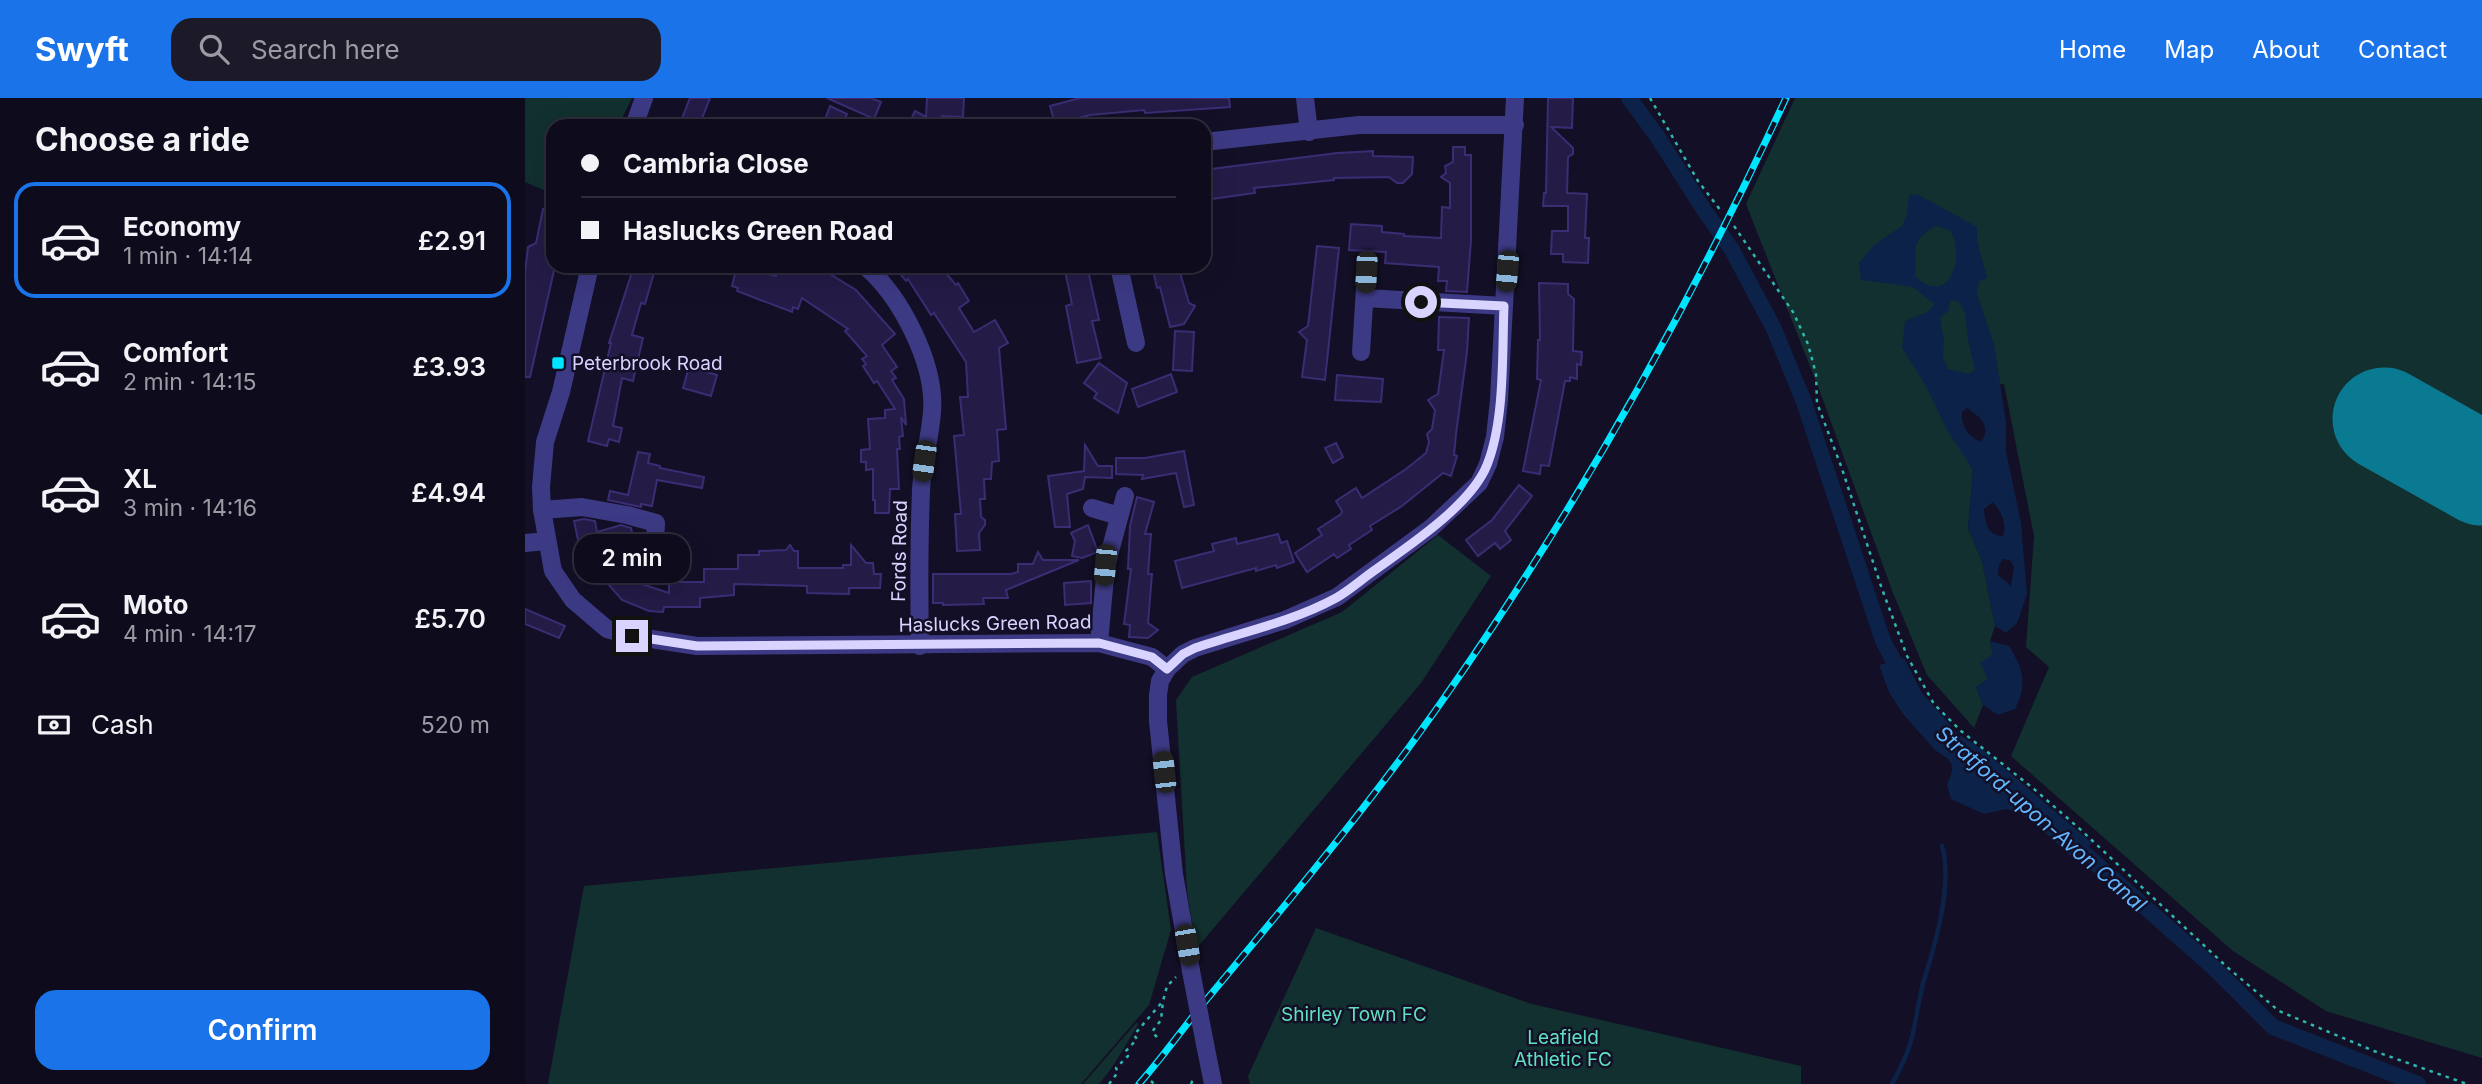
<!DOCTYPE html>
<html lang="en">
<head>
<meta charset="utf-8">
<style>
  :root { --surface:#0e0b1c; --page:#1c1929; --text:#f1f3f6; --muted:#9b9ba3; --line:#2e2b3b; --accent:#1a73e8 }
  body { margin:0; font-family:Inter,sans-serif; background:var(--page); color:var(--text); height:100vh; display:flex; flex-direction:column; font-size:26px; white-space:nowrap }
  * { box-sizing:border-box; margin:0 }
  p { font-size:23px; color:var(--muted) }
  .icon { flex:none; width:38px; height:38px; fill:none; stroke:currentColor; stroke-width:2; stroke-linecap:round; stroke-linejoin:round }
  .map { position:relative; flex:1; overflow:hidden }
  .drawer { display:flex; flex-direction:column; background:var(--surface); width:525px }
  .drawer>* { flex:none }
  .hud { position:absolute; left:21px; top:21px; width:665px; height:154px; border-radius:21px; box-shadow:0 7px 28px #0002,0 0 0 2px var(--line); display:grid; align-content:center; height:154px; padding:0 35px; background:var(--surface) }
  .end { position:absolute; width:32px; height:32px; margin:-16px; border:9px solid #d9d4ff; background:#111; box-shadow:0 0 0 4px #111 }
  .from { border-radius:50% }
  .bubble { position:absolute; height:49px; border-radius:21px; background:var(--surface); box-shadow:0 7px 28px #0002,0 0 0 2px var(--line); font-size:23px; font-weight:600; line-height:49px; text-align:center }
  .car { position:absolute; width:21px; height:42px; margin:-21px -10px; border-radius:9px; box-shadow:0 0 5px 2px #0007; background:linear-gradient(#222 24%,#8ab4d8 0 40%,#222 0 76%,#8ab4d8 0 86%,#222 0) }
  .hud b { display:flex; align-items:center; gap:24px; height:66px; font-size:26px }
  .hud b+b { border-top:2px solid var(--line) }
  .hud i { width:18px; height:18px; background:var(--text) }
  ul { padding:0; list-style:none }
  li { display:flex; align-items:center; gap:21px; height:116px; margin:0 14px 10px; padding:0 21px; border:4px solid transparent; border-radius:21px }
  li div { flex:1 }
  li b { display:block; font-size:26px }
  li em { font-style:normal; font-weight:600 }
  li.active { border-color:var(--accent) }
  li>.icon { width:63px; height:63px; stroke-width:1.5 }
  h2 { padding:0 35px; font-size:32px; line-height:84px }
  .pay { display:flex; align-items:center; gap:18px; height:77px; padding:0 35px; font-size:26px }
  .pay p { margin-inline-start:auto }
  .button { display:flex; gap:14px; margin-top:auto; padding:14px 35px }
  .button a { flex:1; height:80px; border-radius:21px; background:var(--accent); color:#fff; font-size:28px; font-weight:600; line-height:80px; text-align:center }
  header { display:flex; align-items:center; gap:42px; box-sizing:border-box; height:98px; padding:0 35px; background:var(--accent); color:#fff }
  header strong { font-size:33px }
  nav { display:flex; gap:38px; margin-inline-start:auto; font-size:24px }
  .search { width:490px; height:63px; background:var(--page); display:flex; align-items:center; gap:18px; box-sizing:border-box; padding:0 24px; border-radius:21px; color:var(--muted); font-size:26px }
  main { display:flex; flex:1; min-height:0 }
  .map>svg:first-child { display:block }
</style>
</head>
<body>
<header>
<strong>Swyft</strong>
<div class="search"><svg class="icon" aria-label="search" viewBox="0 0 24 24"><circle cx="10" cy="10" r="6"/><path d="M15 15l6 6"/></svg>Search here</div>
<nav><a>Home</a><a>Map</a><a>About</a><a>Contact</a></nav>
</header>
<main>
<section class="drawer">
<h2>Choose a ride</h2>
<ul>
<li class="active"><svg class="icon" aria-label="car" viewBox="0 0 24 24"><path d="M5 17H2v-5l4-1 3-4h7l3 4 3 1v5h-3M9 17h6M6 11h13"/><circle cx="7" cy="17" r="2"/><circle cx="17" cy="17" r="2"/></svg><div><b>Economy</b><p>1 min · 14:14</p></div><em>£2.91</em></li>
<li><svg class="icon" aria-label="car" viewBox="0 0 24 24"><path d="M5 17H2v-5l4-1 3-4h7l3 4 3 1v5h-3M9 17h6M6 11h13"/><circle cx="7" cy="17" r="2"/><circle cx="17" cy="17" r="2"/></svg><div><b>Comfort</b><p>2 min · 14:15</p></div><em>£3.93</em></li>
<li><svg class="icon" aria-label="car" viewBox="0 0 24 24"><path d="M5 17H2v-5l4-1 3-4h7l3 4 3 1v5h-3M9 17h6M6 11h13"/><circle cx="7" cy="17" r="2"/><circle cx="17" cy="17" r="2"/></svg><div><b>XL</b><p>3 min · 14:16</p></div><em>£4.94</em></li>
<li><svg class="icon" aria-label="car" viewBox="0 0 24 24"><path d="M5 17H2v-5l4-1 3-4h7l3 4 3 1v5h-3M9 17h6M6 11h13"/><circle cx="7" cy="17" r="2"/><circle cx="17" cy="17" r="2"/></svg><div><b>Moto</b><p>4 min · 14:17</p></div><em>£5.70</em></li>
</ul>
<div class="pay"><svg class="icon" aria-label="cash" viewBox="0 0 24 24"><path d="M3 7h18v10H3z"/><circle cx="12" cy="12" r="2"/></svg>Cash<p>520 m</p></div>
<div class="button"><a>Confirm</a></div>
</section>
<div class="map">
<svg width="1957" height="986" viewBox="0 0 1957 986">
  <rect width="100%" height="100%" fill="#130f26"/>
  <g fill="#12302f">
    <path d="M0 0H107L93 28H28V96L0 84Z"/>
    <path d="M1270 0H1957V960L1801 913 1708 853 1486 658 1524 569 1501 549 1509 438 1479 286H1400L1448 372 1443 430 1457 463 1470 528 1465 543 1468 556 1463 581 1451 589 1458 607 1449 630 1402 577 1368 495 1294 291 1221 106Z"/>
    <path d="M913 437 966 478 896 585 671 851 662 793 651 602 667 579 817 514Z"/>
    <path d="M632 734 646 832 624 907 556 986H23L59 788Z"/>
    <path d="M791 830 1007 906 1276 968V986H725L723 978Z"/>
    <path d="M612 924 613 927C600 947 590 968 574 986H558Z"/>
  </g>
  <g fill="#0c2248" fill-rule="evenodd">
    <path d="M1392 96 1452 129V142L1462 180 1454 183 1452 196 1469 246 1481 324V353L1496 425 1502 496 1492 525 1481 535 1470 528 1457 463 1443 430 1448 372 1422 332 1400 286 1377 250 1380 223 1403 214 1409 206 1388 189 1336 182 1334 165 1348 148 1378 127 1382 115 1384 97ZM1411 128 1425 132C1441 158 1425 211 1390 178 1391 150 1385 143 1411 128ZM1425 202 1433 203 1440 215 1443 242 1450 272 1444 276 1423 271 1418 260 1419 242 1415 220 1424 212ZM1442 310C1455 319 1467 328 1456 344 1443 338 1436 329 1437 314ZM1468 404C1476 413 1482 425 1478 438 1462 438 1460 424 1459 411ZM1478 461 1485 462 1489 469 1486 488 1473 477 1474 467Z"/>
    <path d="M1465 543 1484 548C1498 570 1503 587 1490 611L1473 617 1458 607 1451 589 1463 581 1455 565 1468 556Z"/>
    <path d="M1379 560 1397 595 1433 636 1457 651 1567 745 1551 763 1515 730 1496 716 1482 711 1459 716 1426 701 1422 687 1427 673V667L1423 661 1410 652 1378 616 1364 594 1354 567Z"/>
  </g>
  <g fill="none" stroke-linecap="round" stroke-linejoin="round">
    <path stroke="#0c2248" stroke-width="4.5" d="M1367 986C1376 969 1384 954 1388 935 1392 918 1394 899 1399 882 1411 845 1428 785 1417 748"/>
    <g stroke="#0c2248" stroke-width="16">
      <path d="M1104 0 1132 38 1179 112 1207 152 1249 231 1279 304 1358 543 1378 580"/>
      <path d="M1542 740 1690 871 1748 929 1893 986"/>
    </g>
    <path stroke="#0a7a92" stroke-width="103" d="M1859 321 1957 376"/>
  </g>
  <g fill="#241b47" stroke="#3b2d73" stroke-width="2">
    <path d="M165 0H185L174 28H154Z"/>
    <path d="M302 0H346L356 4 349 21Z"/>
    <path d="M402 0H439L438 19 417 18 416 27 418 28H383L390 13 401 19Z"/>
    <path d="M555 0H704L705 9 620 15 619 12 565 17 530 26 525 8Z"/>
    <path d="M1023 0H1048L1047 30 1026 29 1048 50V56L1043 59 1042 95 1062 96 1060 140H1064L1063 165 1038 164V156H1026L1027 133H1043V108H1018L1019 95H1021Z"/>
    <path d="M305 8 322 16 317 28H308L299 24Z"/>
    <path d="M928 49H940V57H946V142L942 194 921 193 922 183H913L914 169 860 165 861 154 824 152 826 126 857 128V134L879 136V138L916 140 917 109 925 110V85L916 79 921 75 920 68 928 64Z"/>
    <path d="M848 53V58L888 59 887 76 878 85H872L864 79 809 80V82L729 90 730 95 679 102V72L812 55Z"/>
    <path d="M18 111 28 113V168H30L5 279H0V174L3 149 11 145Z"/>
    <path d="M792 148 814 150 800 282 777 279 782 242 774 234 783 228Z"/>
    <path d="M109 168H131L120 206 116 205 107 237 118 240 108 283 97 280 88 328 97 330 94 344 84 341 82 348 63 343 86 245H84Z"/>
    <path d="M212 168 251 178 255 168 270 172 273 168 292 176 295 170 331 192 370 236 357 247 372 269 366 273 371 280 367 282 379 301 381 327 376 319 378 338 374 339 375 351H372L374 391H365L364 415H350V402H348V371L341 372V364H336V352L345 351 343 321 360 320V312L370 311 352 283 349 285 338 268 341 266 337 261 342 258 320 233 323 231 277 200 273 211 268 209 267 214 212 193 213 190 207 188Z"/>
    <path d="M369 168H415L431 187 433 185 444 203 434 210 449 234 470 222 483 245 474 250 481 331 472 332 474 363 467 364 466 381H459L460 401H455L456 419 460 422V427L454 435 455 452 432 453 430 416H436L429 338 439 337 435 299H443L441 264 409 215 406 217 383 181 381 183Z"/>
    <path d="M539 168H558L559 173 563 172 574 222 567 223 576 260 552 265 541 208 547 206Z"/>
    <path d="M627 168H653L664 205 670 208 659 226 645 229 635 189 632 190Z"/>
    <path d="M1014 185 1043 186V196L1049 201 1048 253 1057 254 1056 267 1052 266V281L1045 279V283H1040L1024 368 1016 367 1015 376 998 373 1016 282 1012 281 1013 242H1015Z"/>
    <path d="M914 219 944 220 942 254 931 336 929 357 932 358 926 378 918 375 877 408 845 428 847 432 824 447 826 451 812 460 809 456 782 474 770 455 797 437 793 431 816 416 817 413 811 403 831 390 837 400 881 371 901 355 904 344 902 336 907 331 910 312 903 302 913 296 919 252H913Z"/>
    <path d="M650 233 669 234 667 273 648 272Z"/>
    <path d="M574 265 602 285 593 315 569 300 572 295 559 285Z"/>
    <path d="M164 269 192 277 186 298 158 290Z"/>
    <path d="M646 276 652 294 613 309 607 291Z"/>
    <path d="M812 277 858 281 856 304 810 302Z"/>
    <path d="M811 345 818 359 808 365 800 350Z"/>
    <path d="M560 347 573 368H587V380L560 379 558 391 542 396 545 429H530L523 378 559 373Z"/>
    <path d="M659 353 669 407 659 409 651 375 617 381 618 377 591 376V360H620Z"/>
    <path d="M113 354 125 356 123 365 135 368V370L179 379 177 390 132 382 127 408 116 406V409L83 402 85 393 103 397Z"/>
    <path d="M994 387 1007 398 980 433 986 442 975 451 970 445 953 458 941 442 967 422Z"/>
    <path d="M612 399 629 404 620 436H626L623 476H627L623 525 633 532 623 540 604 539 605 527 599 526 606 471H603L605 428Z"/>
    <path d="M59 421 70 423 72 434 96 427 106 430 107 435 123 454 130 456 142 455 141 466 62 457 56 441 53 442 49 423Z"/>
    <path d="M563 427 573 454 557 460 547 458 550 443 546 435Z"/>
    <path d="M753 436 756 445 762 443 769 464 752 470 751 467 731 473V470L657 490 650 463 689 453 687 446 711 440 712 446Z"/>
    <path d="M265 447 269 453H273V470H318V467H326V447L341 465H348L349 476H356L355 490H324V496L282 495V488L209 486V497L175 500V509H139L138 514 124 513 97 502 69 470 144 495V484H179V471H213V457H234V453L261 452Z"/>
    <path d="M513 454 518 462H554L481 492 483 500H458L459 506 418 507V505H408V476H486L493 474V466H508Z"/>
    <path d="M566 483V505L540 507 539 485Z"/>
    <path d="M0 511 40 528 34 540 0 526Z"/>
  </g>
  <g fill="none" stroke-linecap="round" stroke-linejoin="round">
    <g stroke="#2fb8b0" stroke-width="2.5" stroke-dasharray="3.5 5" stroke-linecap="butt">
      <path d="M1125 0 1173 83 1196 113"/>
      <path d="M1209 128 1268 214 1283 246 1291 276 1292 305 1316 368 1357 491 1382 558 1409 606 1436 633 1509 691 1556 732 1702 869 1754 913 1849 953 1942 986"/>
      <path d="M632 939 627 934 636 922 638 903"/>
      <path d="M626 983 629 986"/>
      <path d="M584 986 593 974 591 970 603 958 600 954 612 941 609 937 638 903 642 888 651 879"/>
      <path d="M666 986 669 979"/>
    </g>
    <g stroke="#3d3a85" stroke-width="18">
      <path d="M780 0 784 34"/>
      <path d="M109 28 119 0"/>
      <path d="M679 44 834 27H990"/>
      <path d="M65 168 36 294 20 344 16 389 17 412 28 473 48 502 82 531 107 538 172 548 574 545 627 559 642 571"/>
      <path d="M340 168C376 198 411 267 407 314 405 341 397 367 396 393 394 445 394 496 395 548"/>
      <path d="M594 168 611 245"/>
      <path d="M840 200 979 208"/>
      <path d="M836 254 841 174"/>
      <path d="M567 410 594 418"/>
      <path d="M17 412 57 409 102 417 131 425 130 445"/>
      <path d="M0 445 22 443"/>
      <path d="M574 545 581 468 600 398"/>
      <path d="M666 873 649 776 633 623V597L635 583 642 571 658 556 670 550 760 522 812 499 906 430 954 385 963 366 970 339 974 302 990 0"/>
      <path d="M680 946 688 986"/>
    </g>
    <defs>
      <path id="rail" d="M614 986C637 960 656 933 677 907 747 823 817 740 882 652 1031 448 1155 229 1261 0"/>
    </defs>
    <use href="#rail" stroke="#00e5ff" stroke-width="7"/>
    <use href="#rail" stroke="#130f26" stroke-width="4.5" stroke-dasharray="13" stroke-linecap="butt"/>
    <path stroke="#3d3a85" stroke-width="18" d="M666 873 680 946"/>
  </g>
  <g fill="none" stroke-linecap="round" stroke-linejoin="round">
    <path stroke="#d9d4ff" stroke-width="9" d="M107 538 172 548 574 545 627 559 642 571 658 556 670 550C717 534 767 524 811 500 825 492 837 481 850 472 885 447 946 407 962 367 980 322 977 257 979 208L896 204"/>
  </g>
  <rect fill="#00e5ff" stroke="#130f26" stroke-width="2.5" x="26" y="258" width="14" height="14" rx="3.5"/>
  <g text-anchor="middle" stroke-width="5" stroke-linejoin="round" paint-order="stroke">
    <g font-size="19" fill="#d9d4ff" stroke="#130f26" text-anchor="start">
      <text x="47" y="272">Peterbrook Road</text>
    </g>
    <g font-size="19" fill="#d9d4ff" stroke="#130f26">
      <text transform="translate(374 453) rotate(-89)" y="7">Fords Road</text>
      <text transform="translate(470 525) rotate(-1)" y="7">Haslucks Green Road</text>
    </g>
    <g font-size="19" fill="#5fe0c0" stroke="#130f26">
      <text x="829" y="923">Shirley Town FC</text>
      <text x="1038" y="946">Leafield<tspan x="1038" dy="22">Athletic FC</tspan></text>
    </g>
    <g font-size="21" font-style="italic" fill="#62b6ff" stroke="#130f26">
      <text transform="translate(1516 721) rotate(41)" y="7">Stratford-upon-Avon Canal</text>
    </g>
  </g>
</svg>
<i class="end from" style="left:896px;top:204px"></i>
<i class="end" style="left:107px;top:538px"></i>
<div class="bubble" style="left:49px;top:436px;width:116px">2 min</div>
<i class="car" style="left:982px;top:173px;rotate:185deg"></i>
<i class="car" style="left:841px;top:174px;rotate:183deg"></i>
<i class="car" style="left:399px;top:363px;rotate:188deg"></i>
<i class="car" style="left:580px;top:467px;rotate:185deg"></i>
<i class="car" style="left:639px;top:674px;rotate:354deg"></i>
<i class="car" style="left:662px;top:847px;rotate:170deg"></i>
<div class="hud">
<b><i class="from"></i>Cambria Close</b>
<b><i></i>Haslucks Green Road</b>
</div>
</div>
</main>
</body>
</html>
